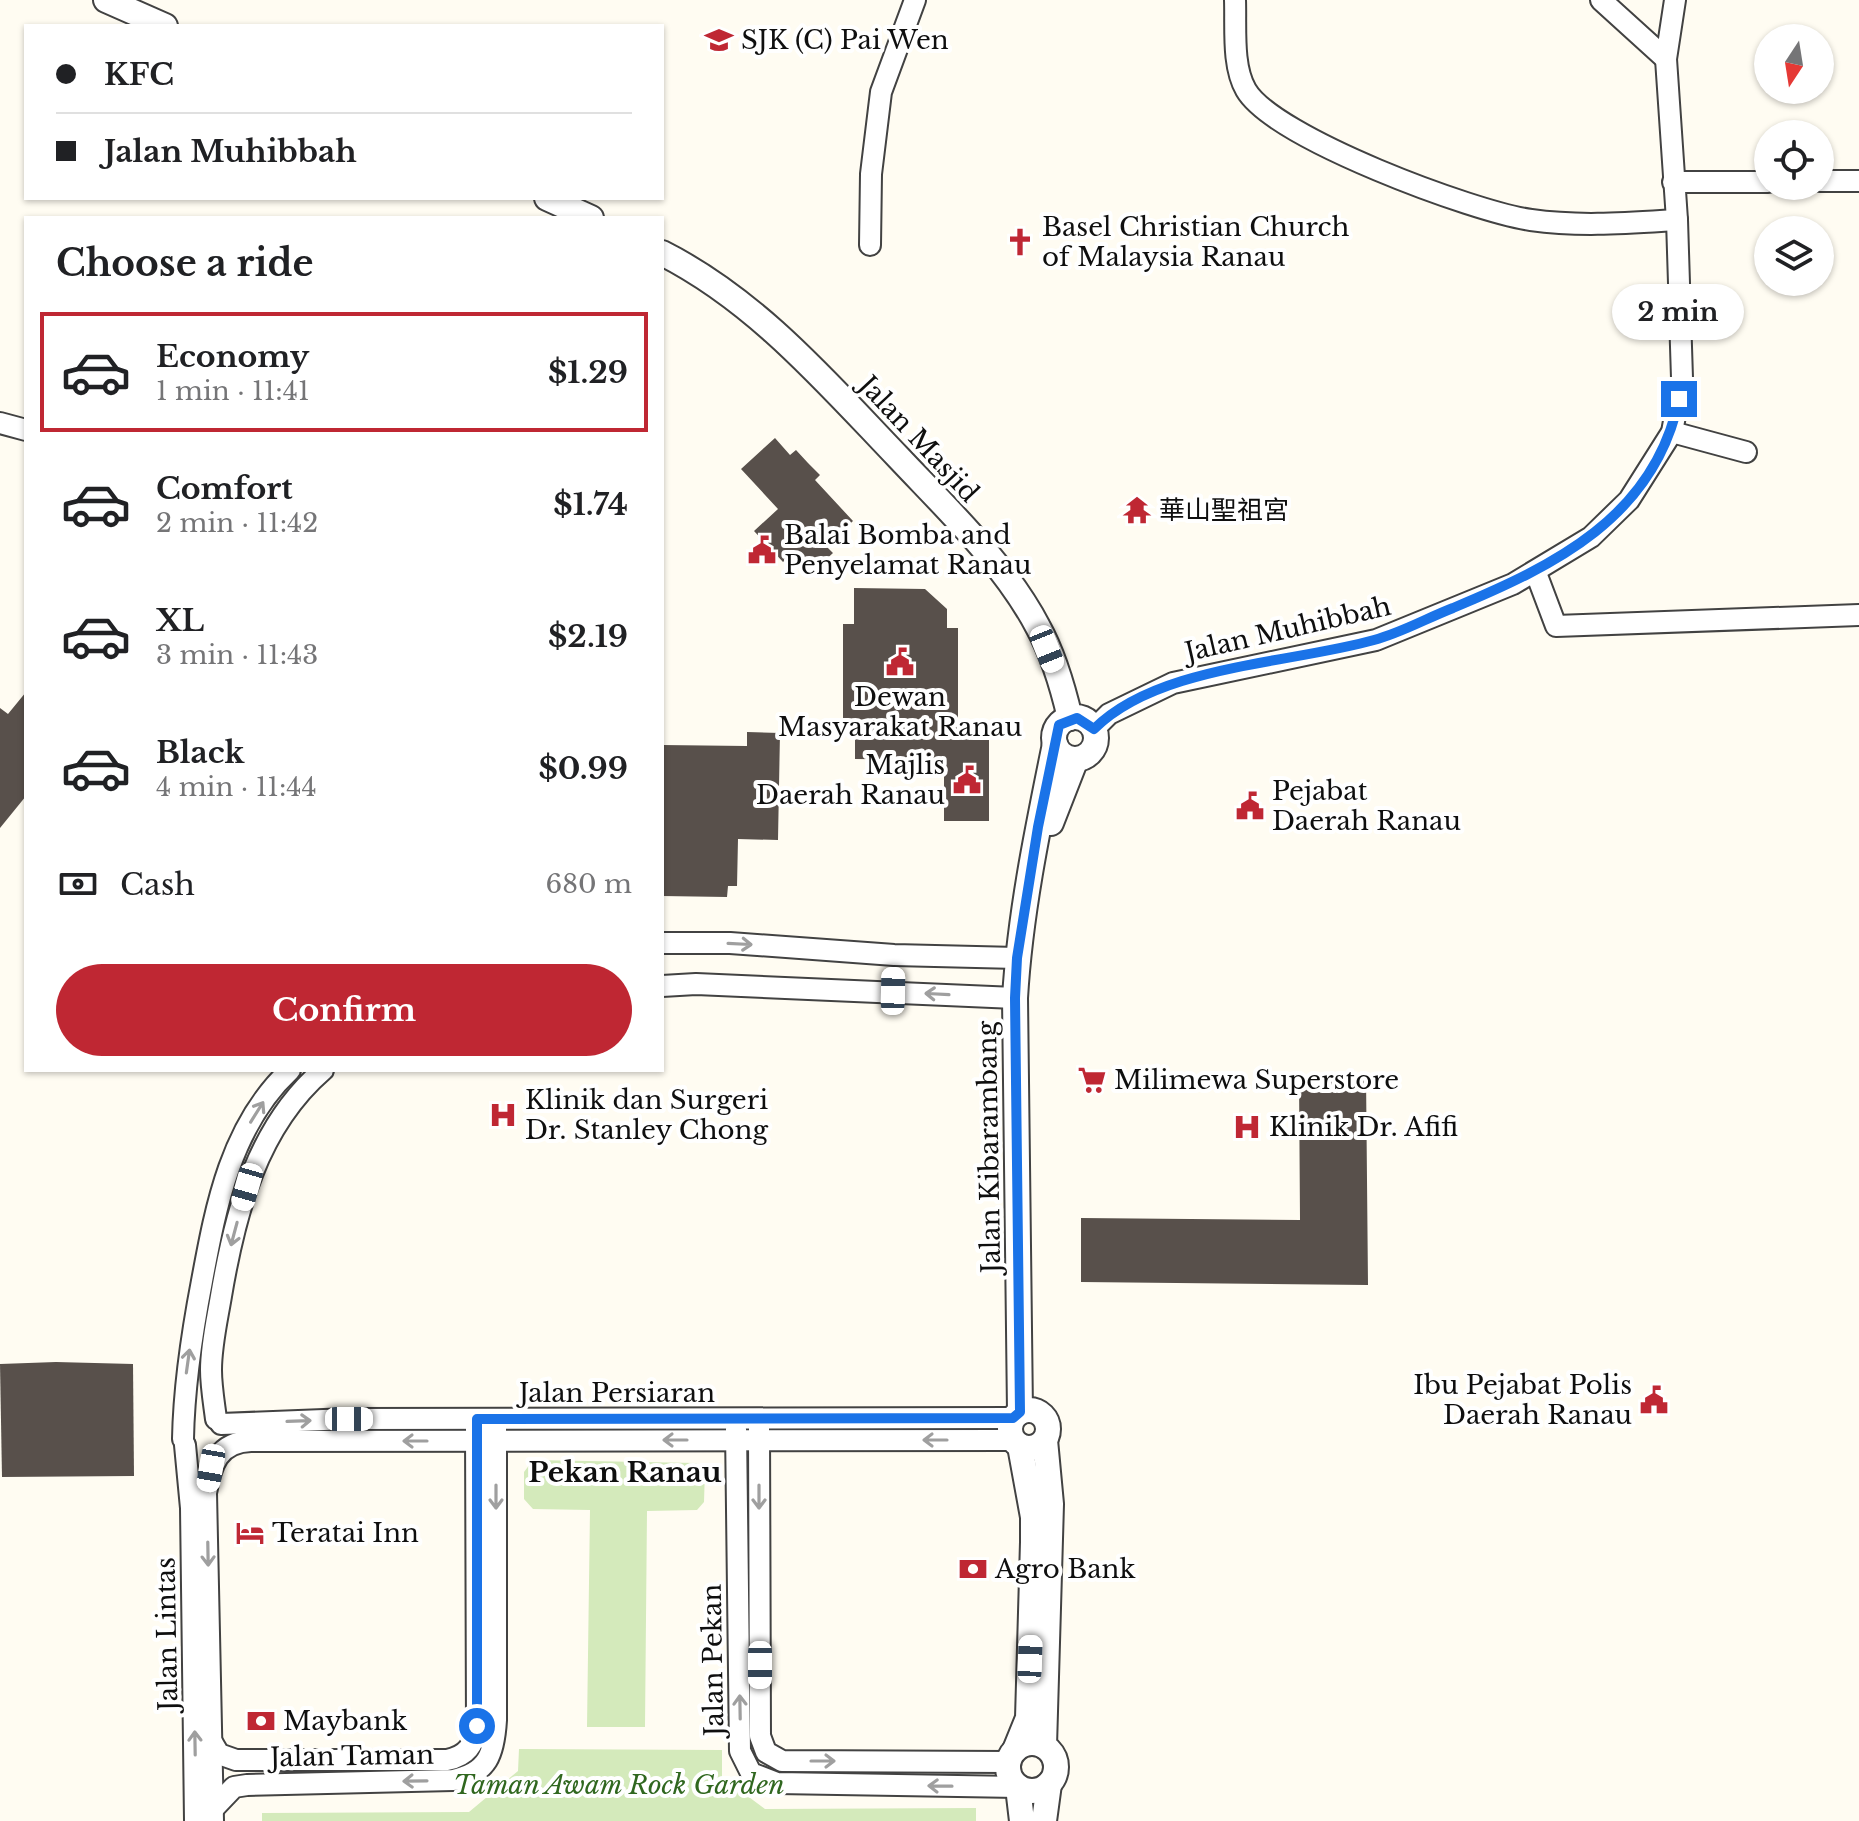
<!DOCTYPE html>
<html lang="en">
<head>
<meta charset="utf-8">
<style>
  :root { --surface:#fff; --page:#f6f6f6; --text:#202124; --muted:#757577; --line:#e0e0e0; --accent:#bf2733 }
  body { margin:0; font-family:"Libre Baskerville","Noto Sans SC",serif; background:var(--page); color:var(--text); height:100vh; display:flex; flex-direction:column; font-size:30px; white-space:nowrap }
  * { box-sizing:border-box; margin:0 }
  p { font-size:26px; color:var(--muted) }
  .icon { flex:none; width:44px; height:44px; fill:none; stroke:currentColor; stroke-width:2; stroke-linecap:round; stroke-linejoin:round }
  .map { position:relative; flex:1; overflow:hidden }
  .panel { position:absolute; left:24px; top:216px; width:640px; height:856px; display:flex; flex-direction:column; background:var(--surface); border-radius:0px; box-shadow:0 2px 6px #0004 }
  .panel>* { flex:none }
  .guide { position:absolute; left:24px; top:24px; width:640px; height:176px; border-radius:0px; box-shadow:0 2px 6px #0004; display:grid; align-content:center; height:176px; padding:0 32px; background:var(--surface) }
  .needle { width:52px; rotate:192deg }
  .fabs { position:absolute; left:1754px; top:24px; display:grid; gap:16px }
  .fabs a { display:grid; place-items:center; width:80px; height:80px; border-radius:50%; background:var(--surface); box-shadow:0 2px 6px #0004; font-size:40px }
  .end { position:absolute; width:36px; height:36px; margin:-18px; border:10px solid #1a73e8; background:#fff; box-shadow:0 0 0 4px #fff }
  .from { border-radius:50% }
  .bubble { position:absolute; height:56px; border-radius:28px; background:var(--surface); box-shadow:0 2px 6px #0004; font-size:26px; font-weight:700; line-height:56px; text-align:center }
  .car { position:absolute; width:24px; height:48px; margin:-24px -12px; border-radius:10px; box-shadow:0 0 6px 2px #0007; background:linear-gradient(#fff 24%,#345 0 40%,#fff 0 76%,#345 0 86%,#fff 0) }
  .guide b { display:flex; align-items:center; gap:28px; height:76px; font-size:30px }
  .guide b+b { border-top:2px solid var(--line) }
  .guide i { width:20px; height:20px; background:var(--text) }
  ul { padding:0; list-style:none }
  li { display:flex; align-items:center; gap:24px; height:120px; margin:0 16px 12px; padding:0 16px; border:4px solid transparent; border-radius:0px }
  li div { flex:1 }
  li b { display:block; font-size:30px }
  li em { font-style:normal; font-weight:700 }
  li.on { border-color:var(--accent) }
  li>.icon { width:72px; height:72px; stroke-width:1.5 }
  h2 { padding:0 32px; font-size:36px; line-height:96px }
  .pay { display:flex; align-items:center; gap:20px; height:88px; padding:0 32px; font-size:30px }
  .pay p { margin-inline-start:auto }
  .primary-button { display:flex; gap:16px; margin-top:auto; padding:16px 32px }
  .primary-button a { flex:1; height:92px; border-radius:48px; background:var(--accent); color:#fff; font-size:32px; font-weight:700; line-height:92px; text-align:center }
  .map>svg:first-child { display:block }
</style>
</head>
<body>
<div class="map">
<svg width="1859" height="1821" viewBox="0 0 1859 1821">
  <rect width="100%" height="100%" fill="#fffcf2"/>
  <g fill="#d4eabb">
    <path d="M533 1460 696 1463 705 1469 704 1502 697 1510 647 1511 645 1727H587L590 1510 533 1509 524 1499V1472Z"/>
    <path d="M519 1749 722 1750V1777L765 1809 976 1808V1821H262V1813L469 1812 518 1771Z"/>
  </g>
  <g fill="#58504b">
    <path d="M775 438 790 455 796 450 808 463 820 475 815 480 853 521 826 546 833 553 807 577 788 557 783 562 754 531 778 509 741 469Z"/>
    <path d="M854 588 925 589 947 609V628H958V735L989 736V821H944V760L855 759V735H843V624H854Z"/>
    <path d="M26 692V796L0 828V708L8 714Z"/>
    <path d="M747 732 780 733 778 840 738 839 737 886H728L727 897 662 896V745L747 746Z"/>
    <path d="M1299 1075H1366L1368 1285 1081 1282V1218L1300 1220Z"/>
    <path d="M56 1362 133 1364 134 1476 2 1477 0 1364Z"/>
  </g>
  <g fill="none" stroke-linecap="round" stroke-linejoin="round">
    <defs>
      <g id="minor">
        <path d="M1235 0C1236 28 1232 66 1246 90 1274 138 1474 212 1531 220 1580 227 1628 223 1677 220"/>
        <path d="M1601 0 1666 59"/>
        <path d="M1820 181H1859"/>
        <path d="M1673 182H1768"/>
        <path d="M870 245 871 174 881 92 915 0"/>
        <path d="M0 423 26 430"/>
        <path d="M1672 432 1746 452"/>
        <path d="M1536 573 1556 626 1859 615"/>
        <path d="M1094 729 1109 714 1173 683 1376 640 1513 584 1591 537 1629 500 1672 432 1682 378 1677 220 1666 59 1675 0"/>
        <path d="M662 943H730L894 955 1017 958"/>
        <path d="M662 986 696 984 1015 998"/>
        <path d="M216 1419C214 1403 211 1386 211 1370 211 1345 217 1320 221 1296 235 1213 257 1127 323 1070"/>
        <path d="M221 1424 349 1419 1013 1418"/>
        <path d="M759 1427 760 1736 766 1752 782 1761 1008 1762"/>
        <path d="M736 1429 740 1751 751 1773 777 1783 1018 1787"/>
        <path d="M183 1439C184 1385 192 1333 202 1281 216 1205 231 1125 290 1070"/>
        <path d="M185 1445 191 1508 195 1821"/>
        <path d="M212 1742 219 1754 236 1760H447C467 1756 474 1745 477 1726L476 1428"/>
        <path d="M213 1809 234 1787 247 1785 453 1780C488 1773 494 1754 496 1720V1427"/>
        <path d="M213 1821 206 1493C211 1465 218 1442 251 1441L1013 1440"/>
      </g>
      <g id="tertiary">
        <path d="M106 0 165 26"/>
        <path d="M547 198 591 218"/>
        <path d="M662 253C757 301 827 383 899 458 947 509 1005 564 1038 627 1053 654 1063 688 1070 718"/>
        <circle cx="1075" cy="738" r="21"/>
        <path d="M1051 823 1076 759"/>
        <circle cx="1029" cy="1429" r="19"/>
        <path d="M1020 1412 1015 998C1020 913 1038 827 1055 744"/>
        <circle cx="1032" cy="1767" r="24"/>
        <path d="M1044 1746 1051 1504 1045 1440"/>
        <path d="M1015 1750 1028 1718 1033 1542V1517L1020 1446"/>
        <path d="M1018 1787 1022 1821"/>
        <path d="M1044 1821 1049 1784"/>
      </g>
    </defs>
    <use href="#minor" stroke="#424242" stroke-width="24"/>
    <use href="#tertiary" stroke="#424242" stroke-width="28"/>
    <use href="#minor" stroke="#fff" stroke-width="20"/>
    <use href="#tertiary" stroke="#fff" stroke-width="24"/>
  </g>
  <defs><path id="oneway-shaft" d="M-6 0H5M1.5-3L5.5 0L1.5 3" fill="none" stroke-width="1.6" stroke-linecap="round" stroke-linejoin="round" transform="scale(2)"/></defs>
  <g stroke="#9f9f9f">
    <use href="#oneway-shaft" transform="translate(740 944) rotate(3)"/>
    <use href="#oneway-shaft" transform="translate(937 994) rotate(-177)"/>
    <use href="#oneway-shaft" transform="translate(257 1112) rotate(-58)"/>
    <use href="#oneway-shaft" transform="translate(234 1234) rotate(105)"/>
    <use href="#oneway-shaft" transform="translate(188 1361) rotate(-82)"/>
    <use href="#oneway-shaft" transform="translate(299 1421) rotate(-2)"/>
    <use href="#oneway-shaft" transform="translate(675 1440) rotate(180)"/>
    <use href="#oneway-shaft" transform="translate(935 1440) rotate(180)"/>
    <use href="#oneway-shaft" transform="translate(415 1441) rotate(180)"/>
    <use href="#oneway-shaft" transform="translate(496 1497) rotate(90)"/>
    <use href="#oneway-shaft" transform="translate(759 1497) rotate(90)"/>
    <use href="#oneway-shaft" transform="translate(208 1554) rotate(89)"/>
    <use href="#oneway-shaft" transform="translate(740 1707) rotate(-91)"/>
    <use href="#oneway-shaft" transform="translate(195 1743) rotate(-91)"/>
    <use href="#oneway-shaft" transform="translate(823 1761)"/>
    <use href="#oneway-shaft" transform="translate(415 1781) rotate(179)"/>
    <use href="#oneway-shaft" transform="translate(940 1786) rotate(-179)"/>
  </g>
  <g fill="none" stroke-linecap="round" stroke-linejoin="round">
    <path stroke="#1a73e8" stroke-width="10" d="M477 1726V1419L1013 1418 1020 1412 1015 998 1017 958 1038 827 1059 725 1077 718 1094 729C1158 665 1289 664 1374 640 1401 633 1427 618 1453 608 1554 566 1655 517 1679 399"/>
  </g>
  <defs>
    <symbol id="school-bare" viewBox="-9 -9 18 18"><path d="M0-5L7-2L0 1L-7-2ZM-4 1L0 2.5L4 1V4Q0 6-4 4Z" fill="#bf2733" stroke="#fff" stroke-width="2.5" paint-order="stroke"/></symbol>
    <symbol id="church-bare" viewBox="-9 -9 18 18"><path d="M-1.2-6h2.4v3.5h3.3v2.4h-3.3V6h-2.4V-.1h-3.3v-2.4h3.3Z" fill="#bf2733" stroke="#fff" stroke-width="2.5" paint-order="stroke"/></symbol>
    <symbol id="temple-bare" viewBox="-9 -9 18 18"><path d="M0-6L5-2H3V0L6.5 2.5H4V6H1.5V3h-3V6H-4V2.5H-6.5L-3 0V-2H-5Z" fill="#bf2733" stroke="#fff" stroke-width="2.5" paint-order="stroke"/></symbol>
    <symbol id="civic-bare" viewBox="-9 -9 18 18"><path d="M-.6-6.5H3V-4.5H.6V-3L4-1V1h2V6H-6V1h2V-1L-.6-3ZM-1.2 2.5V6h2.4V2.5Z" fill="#bf2733" stroke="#fff" stroke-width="2.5" paint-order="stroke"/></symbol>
    <symbol id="supermarket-bare" viewBox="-9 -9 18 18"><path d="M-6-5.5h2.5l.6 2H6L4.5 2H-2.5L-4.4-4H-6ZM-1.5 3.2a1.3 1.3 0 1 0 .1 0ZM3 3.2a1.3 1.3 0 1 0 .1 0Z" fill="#bf2733" stroke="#fff" stroke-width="2.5" paint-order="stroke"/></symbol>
    <symbol id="hospital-bare" viewBox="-9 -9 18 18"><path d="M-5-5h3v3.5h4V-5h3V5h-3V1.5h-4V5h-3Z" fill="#bf2733" stroke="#fff" stroke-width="2.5" paint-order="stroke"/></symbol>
    <symbol id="hotel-bare" viewBox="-9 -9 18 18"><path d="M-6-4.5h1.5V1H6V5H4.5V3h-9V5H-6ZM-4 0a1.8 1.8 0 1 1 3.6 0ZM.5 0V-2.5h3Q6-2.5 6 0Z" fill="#bf2733" stroke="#fff" stroke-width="2.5" paint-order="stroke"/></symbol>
    <symbol id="bank-bare" viewBox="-9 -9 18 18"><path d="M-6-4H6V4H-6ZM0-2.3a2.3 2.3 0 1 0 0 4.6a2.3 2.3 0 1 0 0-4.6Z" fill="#bf2733" stroke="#fff" stroke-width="2.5" paint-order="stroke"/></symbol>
  </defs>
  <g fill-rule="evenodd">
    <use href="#school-bare" x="699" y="20" width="40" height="40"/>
    <use href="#church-bare" x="1000" y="222" width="40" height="40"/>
    <use href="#temple-bare" x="1117" y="490" width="40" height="40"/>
    <use href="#civic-bare" x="742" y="530" width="40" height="40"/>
    <use href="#civic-bare" x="880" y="642" width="40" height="40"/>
    <use href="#civic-bare" x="947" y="760" width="40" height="40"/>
    <use href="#civic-bare" x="1230" y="786" width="40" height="40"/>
    <use href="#supermarket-bare" x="1072" y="1060" width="40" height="40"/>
    <use href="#hospital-bare" x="483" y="1095" width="40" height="40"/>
    <use href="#hospital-bare" x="1227" y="1107" width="40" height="40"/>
    <use href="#civic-bare" x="1634" y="1380" width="40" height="40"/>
    <use href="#hotel-bare" x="230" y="1513" width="40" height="40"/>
    <use href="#bank-bare" x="953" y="1549" width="40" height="40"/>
    <use href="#bank-bare" x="241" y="1701" width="40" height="40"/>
  </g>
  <g text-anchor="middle" stroke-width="8" stroke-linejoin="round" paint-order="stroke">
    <g font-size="26" fill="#0f0f0f" stroke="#fff" text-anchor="start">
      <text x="741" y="49">SJK (C) Pai Wen</text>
      <text x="1042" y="236">Basel Christian Church<tspan x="1042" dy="30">of Malaysia Ranau</tspan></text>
      <text x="1159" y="519">華山聖祖宮</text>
      <text x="784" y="544">Balai Bomba and<tspan x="784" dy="30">Penyelamat Ranau</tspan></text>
      <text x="900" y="706" text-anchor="middle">Dewan<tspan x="900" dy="30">Masyarakat Ranau</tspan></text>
      <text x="945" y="774" text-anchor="end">Majlis<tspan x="945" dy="30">Daerah Ranau</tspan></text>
      <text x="1272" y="800">Pejabat<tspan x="1272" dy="30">Daerah Ranau</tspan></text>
      <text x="1114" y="1089">Milimewa Superstore</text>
      <text x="525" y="1109">Klinik dan Surgeri<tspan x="525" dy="30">Dr. Stanley Chong</tspan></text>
      <text x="1269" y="1136">Klinik Dr. Afifi</text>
      <text x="1632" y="1394" text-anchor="end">Ibu Pejabat Polis<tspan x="1632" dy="30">Daerah Ranau</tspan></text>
      <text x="272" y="1542">Teratai Inn</text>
      <text x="995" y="1578">Agro Bank</text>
      <text x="283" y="1730">Maybank</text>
    </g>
    <g font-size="26" fill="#0f0f0f" stroke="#fff">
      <text transform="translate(919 439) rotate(47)" y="9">Jalan Masjid</text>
      <text transform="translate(1288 629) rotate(-13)" y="9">Jalan Muhibbah</text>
      <text transform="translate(989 1147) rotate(-91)" y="9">Jalan Kibarambang</text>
      <text x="617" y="1402">Jalan Persiaran</text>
      <text transform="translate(167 1634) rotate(-91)" y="9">Jalan Lintas</text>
      <text transform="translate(713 1660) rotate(-91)" y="9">Jalan Pekan</text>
      <text transform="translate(352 1756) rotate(-1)" y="9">Jalan Taman</text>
    </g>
    <g font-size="26" font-style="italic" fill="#30671f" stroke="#fff">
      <text x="619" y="1794">Taman Awam Rock Garden</text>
    </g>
    <g font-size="28" font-weight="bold" fill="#0f0f0f" stroke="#fff">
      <text x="625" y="1482">Pekan Ranau</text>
    </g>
  </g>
</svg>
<div class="fabs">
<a><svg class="needle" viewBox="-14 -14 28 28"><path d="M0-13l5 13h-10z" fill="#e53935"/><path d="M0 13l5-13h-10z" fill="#757577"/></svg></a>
<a><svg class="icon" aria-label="locate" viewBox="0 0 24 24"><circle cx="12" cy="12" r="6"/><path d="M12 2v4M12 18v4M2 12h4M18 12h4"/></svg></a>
<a><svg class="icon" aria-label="layers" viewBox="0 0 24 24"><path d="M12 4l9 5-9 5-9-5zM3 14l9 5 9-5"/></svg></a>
</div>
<i class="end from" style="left:477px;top:1726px"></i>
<i class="end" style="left:1679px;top:399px"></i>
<div class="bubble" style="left:1612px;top:284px;width:132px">2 min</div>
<i class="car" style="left:1047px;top:649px;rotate:158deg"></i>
<i class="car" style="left:893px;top:991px;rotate:1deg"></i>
<i class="car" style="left:247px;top:1187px;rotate:196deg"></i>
<i class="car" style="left:349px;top:1419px;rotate:90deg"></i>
<i class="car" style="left:211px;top:1468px;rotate:190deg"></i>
<i class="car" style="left:1030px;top:1659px;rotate:2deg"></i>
<i class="car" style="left:760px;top:1665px;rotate:180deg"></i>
<div class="guide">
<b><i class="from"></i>KFC</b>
<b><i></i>Jalan Muhibbah</b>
</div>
<section class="panel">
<h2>Choose a ride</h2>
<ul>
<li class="on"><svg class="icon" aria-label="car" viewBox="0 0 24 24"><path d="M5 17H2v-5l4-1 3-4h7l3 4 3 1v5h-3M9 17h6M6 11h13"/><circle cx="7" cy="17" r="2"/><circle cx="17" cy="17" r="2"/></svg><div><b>Economy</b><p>1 min · 11:41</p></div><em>$1.29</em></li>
<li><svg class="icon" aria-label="car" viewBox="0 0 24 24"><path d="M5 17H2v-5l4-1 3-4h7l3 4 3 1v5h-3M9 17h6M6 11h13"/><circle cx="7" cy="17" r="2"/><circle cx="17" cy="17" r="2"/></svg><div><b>Comfort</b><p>2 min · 11:42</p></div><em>$1.74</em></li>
<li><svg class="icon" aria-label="car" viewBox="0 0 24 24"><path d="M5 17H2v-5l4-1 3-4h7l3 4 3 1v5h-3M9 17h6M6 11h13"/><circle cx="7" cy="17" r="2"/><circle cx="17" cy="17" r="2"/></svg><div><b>XL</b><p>3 min · 11:43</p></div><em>$2.19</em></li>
<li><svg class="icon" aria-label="car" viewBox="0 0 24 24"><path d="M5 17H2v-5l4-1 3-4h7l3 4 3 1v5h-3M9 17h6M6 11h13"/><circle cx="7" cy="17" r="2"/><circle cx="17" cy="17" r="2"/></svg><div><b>Black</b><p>4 min · 11:44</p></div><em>$0.99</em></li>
</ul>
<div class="pay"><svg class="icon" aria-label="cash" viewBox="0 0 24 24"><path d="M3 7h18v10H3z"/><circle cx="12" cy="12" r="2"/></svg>Cash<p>680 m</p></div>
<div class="primary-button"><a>Confirm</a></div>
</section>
</div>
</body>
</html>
